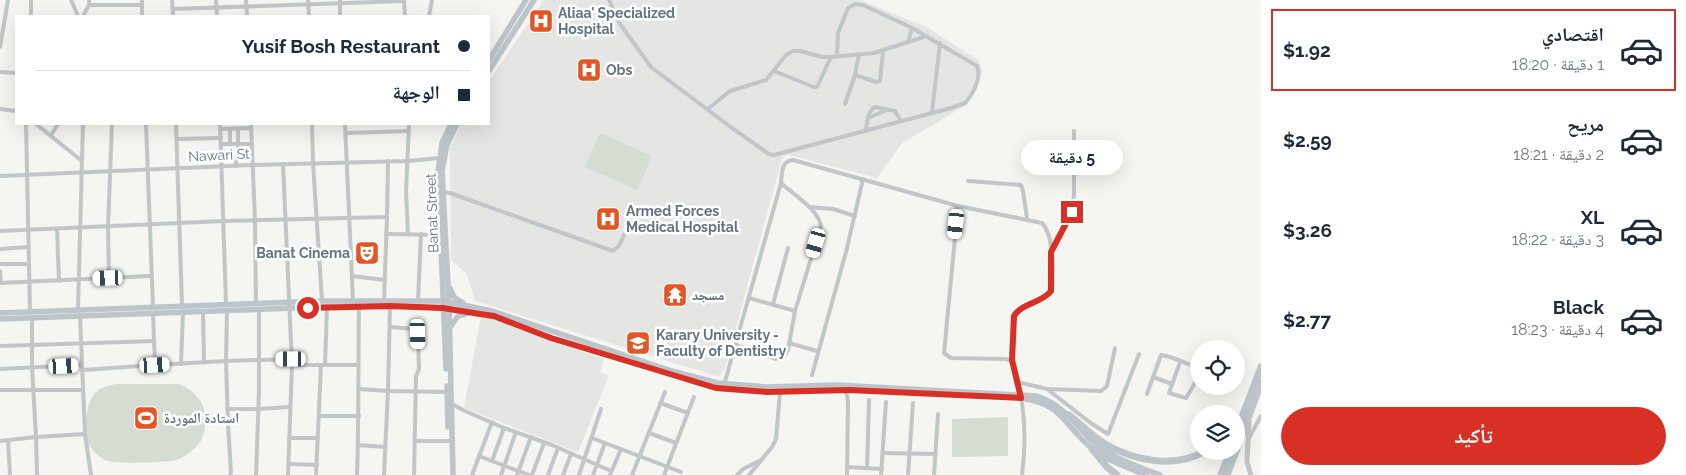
<!DOCTYPE html>
<html lang="ar">
<head>
<meta charset="utf-8">
<style>
  :root { --surface:#fff; --page:#f6f6f7; --text:#1f2937; --muted:#747a83; --line:#e0e1e3; --accent:#d93025 }
  body { margin:0; font-family:Raleway,"Noto Naskh Arabic",sans-serif; background:var(--page); color:var(--text); direction:rtl; height:100vh; display:flex; flex-direction:column; font-size:19px; white-space:nowrap }
  * { box-sizing:border-box; margin:0 }
  p { font-size:16px; color:var(--muted) }
  .icon { flex:none; width:28px; height:28px; fill:none; stroke:currentColor; stroke-width:2; stroke-linecap:round; stroke-linejoin:round }
  .map { position:relative; flex:1; overflow:hidden; direction:ltr }
  .drawer { display:flex; flex-direction:column; background:var(--surface); width:425px }
  .drawer>* { flex:none }
  .hud { position:absolute; left:15px; top:15px; width:475px; height:110px; border-radius:0px; box-shadow:0 5px 20px #0002; direction:rtl; display:grid; align-content:center; height:110px; padding:0 20px; background:var(--surface) }
  .buttons { position:absolute; left:1190px; top:340px; display:grid; gap:10px }
  .buttons a { display:grid; place-items:center; width:55px; height:55px; border-radius:50%; background:var(--surface); box-shadow:0 5px 20px #0002; font-size:25px }
  .end { position:absolute; width:22px; height:22px; margin:-11px; border:6px solid #d93025; background:#fff; box-shadow:0 0 0 2px #fff }
  .from { border-radius:50% }
  .bubble { position:absolute; height:35px; border-radius:18px; background:var(--surface); box-shadow:0 5px 20px #0002; font-size:16px; font-weight:700; line-height:35px; text-align:center; direction:rtl }
  .car { position:absolute; width:15px; height:30px; margin:-15px -8px; border-radius:6px; box-shadow:0 0 4px 1px #0007; background:linear-gradient(#fff 24%,#345 0 40%,#fff 0 76%,#345 0 86%,#fff 0) }
  .hud b { display:flex; align-items:center; gap:18px; height:48px; font-size:19px }
  .hud b+b { border-top:1px solid var(--line) }
  .hud i { width:12px; height:12px; background:var(--text) }
  ul { padding:9px 0 0; list-style:none }
  li { display:flex; align-items:center; gap:15px; height:82px; margin:0 10px 8px; padding:0 10px; border:2px solid transparent; border-radius:0px }
  li div { flex:1 }
  li b { display:block; font-size:19px }
  li em { font-style:normal; font-weight:700 }
  li.on { border-color:var(--accent) }
  li>.icon { width:45px; height:45px; stroke-width:1.5 }
  .primary-button { display:flex; gap:10px; margin-top:auto; padding:10px 20px }
  .primary-button a { flex:1; height:58px; border-radius:30px; background:var(--accent); color:#fff; font-size:20px; font-weight:700; line-height:58px; text-align:center }
  main { display:flex; flex:1; min-height:0 }
  .map>svg:first-child { display:block }
</style>
</head>
<body>
<main>
<section class="drawer">
<ul>
<li class="on"><svg class="icon" aria-label="car" viewBox="0 0 24 24"><path d="M5 17H2v-5l4-1 3-4h7l3 4 3 1v5h-3M9 17h6M6 11h13"/><circle cx="7" cy="17" r="2"/><circle cx="17" cy="17" r="2"/></svg><div><b>اقتصادي</b><p>1 دقيقة · 18:20</p></div><em>$1.92</em></li>
<li><svg class="icon" aria-label="car" viewBox="0 0 24 24"><path d="M5 17H2v-5l4-1 3-4h7l3 4 3 1v5h-3M9 17h6M6 11h13"/><circle cx="7" cy="17" r="2"/><circle cx="17" cy="17" r="2"/></svg><div><b>مريح</b><p>2 دقيقة · 18:21</p></div><em>$2.59</em></li>
<li><svg class="icon" aria-label="car" viewBox="0 0 24 24"><path d="M5 17H2v-5l4-1 3-4h7l3 4 3 1v5h-3M9 17h6M6 11h13"/><circle cx="7" cy="17" r="2"/><circle cx="17" cy="17" r="2"/></svg><div><b>XL</b><p>3 دقيقة · 18:22</p></div><em>$3.26</em></li>
<li><svg class="icon" aria-label="car" viewBox="0 0 24 24"><path d="M5 17H2v-5l4-1 3-4h7l3 4 3 1v5h-3M9 17h6M6 11h13"/><circle cx="7" cy="17" r="2"/><circle cx="17" cy="17" r="2"/></svg><div><b>Black</b><p>4 دقيقة · 18:23</p></div><em>$2.77</em></li>
</ul>
<div class="primary-button"><a>تأكيد</a></div>
</section>
<div class="map">
<svg width="1261" height="475" viewBox="0 0 1261 475">
  <rect width="100%" height="100%" fill="#f5f5f1"/>
  <g fill="#e5e6e4">
    <path d="M544 0H861L928 28 978 60 983 71 968 104 902 143 877 178 789 155 783 157 781 162 725 368 719 377 475 301 467 274 451 260 450 149 461 124H489V81Z"/>
    <path d="M481 316 604 359 600 372 609 375 578 452 464 408Z"/>
  </g>
  <g fill="#d5dcd2">
    <path d="M600 133 652 156 637 190 585 167Z"/>
    <path d="M116 384H179C199 392 210 410 204 432 203 435 202 440 200 442 196 448 186 456 179 459 172 463 117 464 108 461 100 459 89 448 87 440 84 426 86 399 98 390 103 387 111 385 116 384Z"/>
    <path d="M1008 417V456L952 457V419Z"/>
  </g>
  <g fill="none" stroke-linecap="round" stroke-linejoin="round">
    <g stroke="#c2c6c9" stroke-width="4">
      <path d="M31 0V16"/>
      <path d="M71 0 78 16"/>
      <path d="M142 0V16"/>
      <path d="M172 0 173 16"/>
      <path d="M216 0 217 16"/>
      <path d="M246 0 247 16"/>
      <path d="M308 0 309 16"/>
      <path d="M340 0V16"/>
      <path d="M404 0 405 16"/>
      <path d="M609 0 620 24 651 67 732 128 769 154 774 155 951 108 965 103C973 94 982 78 977 66L912 28 908 42"/>
      <path d="M89 5H142"/>
      <path d="M173 9 404 1"/>
      <path d="M83 16 89 5V0"/>
      <path d="M429 16 432 0"/>
      <path d="M0 47 8 0"/>
      <path d="M837 56 838 33 848 8 855 4 863 5 912 28"/>
      <path d="M774 71 814 87H817L831 57"/>
      <path d="M0 72 16 73"/>
      <path d="M855 75 859 54"/>
      <path d="M845 104 855 75 876 82 880 81 883 51"/>
      <path d="M0 109 16 111"/>
      <path d="M708 109 730 91 766 80 786 55 793 51H800L822 57H831L874 53 927 36"/>
      <path d="M932 112 940 43"/>
      <path d="M868 118 887 110"/>
      <path d="M26 124 30 311"/>
      <path d="M36 124 82 161"/>
      <path d="M146 124 153 307"/>
      <path d="M176 124 182 306"/>
      <path d="M220 124 226 304"/>
      <path d="M251 124 255 221 256 304"/>
      <path d="M312 124 313 163 322 301"/>
      <path d="M345 124 353 301"/>
      <path d="M220 129 251 128"/>
      <path d="M230 129V144"/>
      <path d="M866 131C867 123 867 112 875 107L895 111 901 121"/>
      <path d="M346 133 409 131"/>
      <path d="M51 135 58 124"/>
      <path d="M177 139 221 138"/>
      <path d="M221 144H252"/>
      <path d="M283 164 292 365 288 475"/>
      <path d="M236 166V158L238 155V129"/>
      <path d="M0 176 252 165 408 161 439 158"/>
      <path d="M968 181 1021 185 1023 191 1027 218"/>
      <path d="M441 192 450 193 613 251 619 246 624 235"/>
      <path d="M958 206 944 353 951 358 1006 359 1013 362C1024 398 1027 438 1022 475"/>
      <path d="M809 207 833 209 855 216"/>
      <path d="M57 229 59 281"/>
      <path d="M0 231 224 221 387 217 388 161"/>
      <path d="M386 234 440 235"/>
      <path d="M408 234 406 191 409 124"/>
      <path d="M0 249 28 247"/>
      <path d="M1051 252 1072 212 1074 194V131"/>
      <path d="M0 264H28"/>
      <path d="M0 271 1 283"/>
      <path d="M352 276 385 280"/>
      <path d="M109 278 108 227 112 124"/>
      <path d="M0 283 150 276"/>
      <path d="M749 298 795 311"/>
      <path d="M384 300 387 217"/>
      <path d="M418 301 421 234"/>
      <path d="M773 304 788 248"/>
      <path d="M390 305 388 391 447 392"/>
      <path d="M78 309 83 124"/>
      <path d="M203 311 204 362"/>
      <path d="M80 315 85 434 91 475"/>
      <path d="M32 318V367L36 437 85 434"/>
      <path d="M390 327 414 329 418 334 419 369 416 376 414 475"/>
      <path d="M789 343 817 351"/>
      <path d="M736 345 776 359 783 358 788 350 795 311 821 226C818 209 794 195 781 183"/>
      <path d="M0 346 154 341"/>
      <path d="M1180 362 1169 393 1186 398 1195 383 1199 369"/>
      <path d="M181 364 183 311"/>
      <path d="M155 365 226 361 227 310"/>
      <path d="M292 365H358"/>
      <path d="M325 365 327 307"/>
      <path d="M0 369 81 365"/>
      <path d="M83 370 155 365 153 313"/>
      <path d="M812 375 846 252 863 179"/>
      <path d="M1153 377 1172 384"/>
      <path d="M1018 382 1047 389 1092 424 1108 434 1139 354"/>
      <path d="M724 385 781 183C782 173 781 161 793 160L958 206 1042 223C1054 235 1054 275 1051 291 1041 304 1018 303 1014 320L1012 361"/>
      <path d="M1203 386 1214 391 1215 386"/>
      <path d="M359 389 388 391 384 475"/>
      <path d="M1048 389 1101 391 1107 386 1115 348"/>
      <path d="M0 390H83"/>
      <path d="M846 390 848 402 847 475"/>
      <path d="M1147 394 1161 355C1175 357 1186 364 1199 368"/>
      <path d="M450 403 465 411 504 428 552 445 611 471"/>
      <path d="M660 403 688 413"/>
      <path d="M228 409H258L289 407"/>
      <path d="M319 416H359"/>
      <path d="M649 433 676 443"/>
      <path d="M289 438H318"/>
      <path d="M592 438 681 472"/>
      <path d="M1249 438 1261 416"/>
      <path d="M8 440 10 475"/>
      <path d="M0 441 36 437 37 475"/>
      <path d="M415 441H449"/>
      <path d="M358 445 385 447"/>
      <path d="M883 453 936 454"/>
      <path d="M479 456 529 475"/>
      <path d="M492 461 504 428"/>
      <path d="M289 464 317 465"/>
      <path d="M847 467 882 469"/>
      <path d="M867 468 869 400"/>
      <path d="M230 475 231 473 228 424 226 361 291 359"/>
      <path d="M256 475 259 391V309"/>
      <path d="M316 475 321 365"/>
      <path d="M357 475C359 419 358 363 359 306"/>
      <path d="M472 475 492 422"/>
      <path d="M501 475 516 432"/>
      <path d="M517 475 531 437"/>
      <path d="M532 475 544 443"/>
      <path d="M548 475 558 448"/>
      <path d="M563 475 571 454"/>
      <path d="M579 475 601 409"/>
      <path d="M593 475 605 443"/>
      <path d="M610 475 621 449"/>
      <path d="M632 475 665 392"/>
      <path d="M664 475 694 397"/>
      <path d="M737 475 743 469 759 461"/>
      <path d="M749 475 772 447 776 439 780 392"/>
      <path d="M881 475 886 402"/>
      <path d="M908 475 913 403"/>
      <path d="M934 475 938 414"/>
    </g>
    <path stroke="#c2c6c9" stroke-width="5" d="M1249 421 1247 462 1251 475"/>
    <g stroke="#bdc4ca" stroke-width="5.5">
      <path d="M489 60 526 0"/>
      <path d="M489 71 534 0"/>
      <path d="M450 288 454 297 463 303"/>
      <path d="M0 313 322 301H443L492 311 672 371 718 383 766 387 838 385 1037 396C1068 407 1073 425 1097 445 1115 459 1138 467 1160 475"/>
      <path d="M0 319 346 306 427 307 474 312 494 317 551 338 653 368"/>
      <path d="M451 326 458 316 468 313"/>
      <path d="M446 369 438 172 442 143 451 124"/>
      <path d="M685 379 716 388 767 391 849 389 1021 398C1066 405 1063 426 1093 449 1108 461 1128 468 1146 475"/>
      <path d="M447 386 448 427"/>
      <path d="M453 475 449 303 442 171 447 145 457 124"/>
    </g>
    <g stroke="#bdc4ca" stroke-width="7">
      <path d="M1069 415C1081 424 1092 436 1105 444 1135 461 1175 469 1205 451"/>
      <path d="M1236 433 1261 367"/>
      <path d="M1092 449 1107 467 1117 475"/>
      <path d="M1236 451 1261 383"/>
      <path d="M1221 475 1230 451"/>
      <path d="M1227 475 1236 451"/>
    </g>
  </g>
  <g fill="none" stroke-linecap="round" stroke-linejoin="round">
    <path stroke="#d93025" stroke-width="6" d="M308 308 390 306 443 308 480 314 494 316 551 338 716 388 767 392 849 390 1021 398 1012 360 1014 316C1022 303 1042 303 1051 291V252L1072 212"/>
  </g>
  <defs>
    <symbol id="hospital-square" viewBox="-11 -11 22 22"><rect x="-9" y="-9" width="18" height="18" rx="4" fill="#e35522" stroke="#fff"/><path d="M-5-5h3v3.5h4V-5h3V5h-3V1.5h-4V5h-3Z" fill="#fff"/></symbol>
    <symbol id="theatre-square" viewBox="-11 -11 22 22"><rect x="-9" y="-9" width="18" height="18" rx="4" fill="#e35522" stroke="#fff"/><path d="M-5-5.5Q0-4 5-5.5V0Q5 5 0 6Q-5 5-5 0ZM-3.3-2.5H-1v1.5H-3.3ZM1-2.5H3.3v1.5H1ZM-2.8 1Q0 5.5 2.8 1Z" fill="#fff"/></symbol>
    <symbol id="temple-square" viewBox="-11 -11 22 22"><rect x="-9" y="-9" width="18" height="18" rx="4" fill="#e35522" stroke="#fff"/><path d="M0-6L5-2H3V0L6.5 2.5H4V6H1.5V3h-3V6H-4V2.5H-6.5L-3 0V-2H-5Z" fill="#fff"/></symbol>
    <symbol id="university-square" viewBox="-11 -11 22 22"><rect x="-9" y="-9" width="18" height="18" rx="4" fill="#e35522" stroke="#fff"/><path d="M0-5L7-2L0 1L-7-2ZM-4 1L0 2.5L4 1V4Q0 6-4 4Z" fill="#fff"/></symbol>
    <symbol id="stadium-square" viewBox="-11 -11 22 22"><rect x="-9" y="-9" width="18" height="18" rx="4" fill="#e35522" stroke="#fff"/><path d="M0-5a6.5 5 0 1 0 0 10a6.5 5 0 1 0 0-10ZM-3.5-1.8h7v3.6h-7Z" fill="#fff"/></symbol>
  </defs>
  <g fill-rule="evenodd">
    <use href="#hospital-square" x="527" y="7" width="28" height="28"/>
    <use href="#hospital-square" x="575" y="56" width="28" height="28"/>
    <use href="#hospital-square" x="594" y="205" width="28" height="28"/>
    <use href="#theatre-square" x="353" y="239" width="28" height="28"/>
    <use href="#temple-square" x="661" y="281" width="28" height="28"/>
    <use href="#university-square" x="624" y="329" width="28" height="28"/>
    <use href="#stadium-square" x="132" y="404" width="28" height="28"/>
  </g>
  <g text-anchor="middle" stroke-width="5" stroke-linejoin="round" paint-order="stroke">
    <g font-size="14" font-weight="bold" fill="#637382" stroke="#fff" text-anchor="start">
      <text x="558" y="18">Aliaa' Specialized<tspan x="558" dy="16">Hospital</tspan></text>
      <text x="606" y="75">Obs</text>
      <text x="626" y="216">Armed Forces<tspan x="626" dy="16">Medical Hospital</tspan></text>
      <text x="350" y="258" text-anchor="end">Banat Cinema</text>
      <text x="692" y="300">مسجد</text>
      <text x="656" y="340">Karary University -<tspan x="656" dy="16">Faculty of Dentistry</tspan></text>
      <text x="164" y="423">استادة الموردة</text>
    </g>
    <g font-size="14" fill="#637382" stroke="#fff">
      <text transform="translate(219 155) rotate(-3)" y="5">Nawari St</text>
      <text transform="translate(432 213) rotate(-92)" y="5">Banat Street</text>
    </g>
  </g>
</svg>
<div class="buttons">
<a><svg class="icon" aria-label="locate" viewBox="0 0 24 24"><circle cx="12" cy="12" r="6"/><path d="M12 2v4M12 18v4M2 12h4M18 12h4"/></svg></a>
<a><svg class="icon" aria-label="layers" viewBox="0 0 24 24"><path d="M12 4l9 5-9 5-9-5zM3 14l9 5 9-5"/></svg></a>
</div>
<i class="end from" style="left:308px;top:308px"></i>
<i class="end" style="left:1072px;top:212px"></i>
<div class="bubble" style="left:1021px;top:140px;width:102px">5 دقيقة</div>
<i class="car" style="left:956px;top:224px;rotate:186deg"></i>
<i class="car" style="left:816px;top:243px;rotate:196deg"></i>
<i class="car" style="left:108px;top:278px;rotate:268deg"></i>
<i class="car" style="left:418px;top:334px;rotate:178deg"></i>
<i class="car" style="left:291px;top:359px;rotate:270deg"></i>
<i class="car" style="left:155px;top:365px;rotate:87deg"></i>
<i class="car" style="left:64px;top:366px;rotate:87deg"></i>
<div class="hud">
<b><i class="from"></i>Yusif Bosh Restaurant</b>
<b><i></i>الوجهة</b>
</div>
</div>
</main>
</body>
</html>
